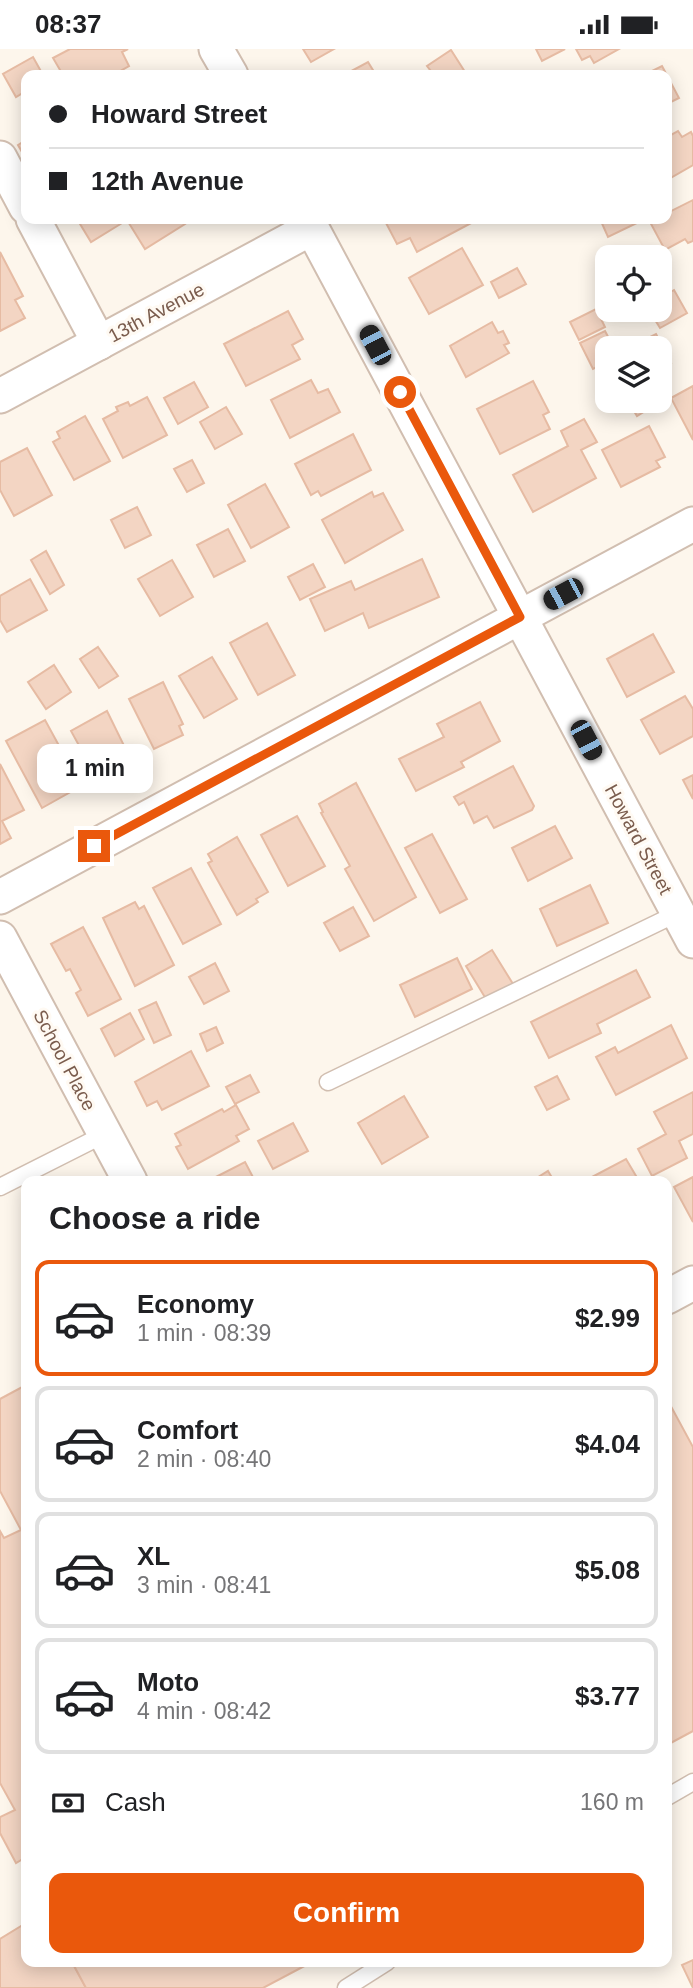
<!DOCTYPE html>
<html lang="en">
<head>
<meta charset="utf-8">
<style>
  :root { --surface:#fff; --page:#f2f2f2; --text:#202124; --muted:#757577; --line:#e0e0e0; --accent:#ea580c }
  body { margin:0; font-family:Helvetica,sans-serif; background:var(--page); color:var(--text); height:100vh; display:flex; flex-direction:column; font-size:26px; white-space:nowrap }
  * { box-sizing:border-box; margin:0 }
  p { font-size:23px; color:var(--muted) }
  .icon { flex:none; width:38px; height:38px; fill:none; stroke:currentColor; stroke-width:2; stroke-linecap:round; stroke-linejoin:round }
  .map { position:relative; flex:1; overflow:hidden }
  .sheet { position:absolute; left:21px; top:1127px; width:651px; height:791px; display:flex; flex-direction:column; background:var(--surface); border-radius:14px; box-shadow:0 4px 18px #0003 }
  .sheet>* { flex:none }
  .guide { position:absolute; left:21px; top:21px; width:651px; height:154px; border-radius:14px; box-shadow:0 4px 18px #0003; display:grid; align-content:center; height:154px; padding:0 28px; background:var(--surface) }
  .buttons { position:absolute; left:595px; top:196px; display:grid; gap:14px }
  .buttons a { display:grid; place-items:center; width:77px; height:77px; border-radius:14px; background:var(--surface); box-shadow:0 4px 18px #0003; font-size:35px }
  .end { position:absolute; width:32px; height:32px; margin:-16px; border:9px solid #ea580c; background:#fff; box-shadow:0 0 0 4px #fff }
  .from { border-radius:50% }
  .bubble { position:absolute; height:49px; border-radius:14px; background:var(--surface); box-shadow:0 4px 18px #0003; font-size:23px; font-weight:600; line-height:49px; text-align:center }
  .car { position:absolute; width:21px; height:42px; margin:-21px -10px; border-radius:9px; box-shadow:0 0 5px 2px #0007; background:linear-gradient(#222 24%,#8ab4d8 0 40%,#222 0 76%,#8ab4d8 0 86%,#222 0) }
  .guide b { display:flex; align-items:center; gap:24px; height:66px; font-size:26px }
  .guide b+b { border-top:2px solid var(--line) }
  .guide i { width:18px; height:18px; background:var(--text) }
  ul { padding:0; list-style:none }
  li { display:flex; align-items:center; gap:21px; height:116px; margin:0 14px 10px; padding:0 14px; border:4px solid var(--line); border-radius:14px }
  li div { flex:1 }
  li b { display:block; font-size:26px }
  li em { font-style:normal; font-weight:600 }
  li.active { border-color:var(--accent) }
  li>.icon { width:63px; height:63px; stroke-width:1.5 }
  h2 { padding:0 28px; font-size:32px; line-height:84px }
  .pay { display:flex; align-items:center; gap:18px; height:77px; padding:0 28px; font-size:26px }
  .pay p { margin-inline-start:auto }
  .action { display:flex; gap:14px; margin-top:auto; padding:14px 28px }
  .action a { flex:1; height:80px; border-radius:14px; background:var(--accent); color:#fff; font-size:28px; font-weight:600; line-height:80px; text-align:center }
  .status { display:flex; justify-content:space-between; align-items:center; height:49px; padding:0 35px; background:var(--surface); direction:ltr }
  .status svg { height:19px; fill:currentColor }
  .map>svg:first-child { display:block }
</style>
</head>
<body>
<div class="status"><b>08:37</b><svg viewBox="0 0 49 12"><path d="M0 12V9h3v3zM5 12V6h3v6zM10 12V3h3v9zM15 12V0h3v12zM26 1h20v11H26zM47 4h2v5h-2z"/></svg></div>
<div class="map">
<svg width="693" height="1939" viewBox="0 0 693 1939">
  <rect width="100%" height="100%" fill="#fdf6ec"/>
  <g fill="#f3d5c3" stroke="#e6bba3" stroke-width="2">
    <path d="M70 0H128L122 3 129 17 113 26H63L53 9Z"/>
    <path d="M303 0H334L311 13Z"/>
    <path d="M536 0H565L542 12Z"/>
    <path d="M576 0H619L594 14 590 7 582 11Z"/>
    <path d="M451 1 467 26H434L427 17Z"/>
    <path d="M33 8 43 26H26V42L16 48 3 25Z"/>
    <path d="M368 13 376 26H344Z"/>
    <path d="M662 17 679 49 667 55V26H644Z"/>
    <path d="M678 82 682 88 691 83 693 87V116L667 131V88Z"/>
    <path d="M26 91V110L18 96Z"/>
    <path d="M693 151V192L688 194 685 190 665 201 650 173 667 170V164Z"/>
    <path d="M77 170H181L185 175 145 200 127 171 91 193Z"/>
    <path d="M394 170H474L475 172 417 203 410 189 397 195 386 174Z"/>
    <path d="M600 170H645L608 188Z"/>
    <path d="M462 199 483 236 429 265 409 229Z"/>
    <path d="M0 203 23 247 15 251 25 269 0 282Z"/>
    <path d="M660 216 670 235 660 240Z"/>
    <path d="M517 219 526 235 499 249 491 233Z"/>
    <path d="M674 241 687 264 660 279 649 261H660V249Z"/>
    <path d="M596 260 605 278 579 291 570 273Z"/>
    <path d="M288 262 303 290 292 296 300 310 246 337 224 295Z"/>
    <path d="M492 273 498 284 503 282 509 294 504 296 509 304 466 328 450 297Z"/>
    <path d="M605 282 614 299H607V313L593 320 580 294Z"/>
    <path d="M656 285 671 314 660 320V299H628Z"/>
    <path d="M311 331 318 344 328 340 340 363 290 389 271 351Z"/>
    <path d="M533 332 549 363 543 366 550 380 500 405 477 360Z"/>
    <path d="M194 333 208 358 178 375 164 349Z"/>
    <path d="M693 337V391L671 349Z"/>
    <path d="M147 348 167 386 123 409 103 370 118 362 116 358 128 353 130 357Z"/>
    <path d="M628 352H646L650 359 637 367Z"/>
    <path d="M226 358 242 385 215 400 200 373Z"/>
    <path d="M85 367 110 412 74 431 53 393 60 389 57 383Z"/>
    <path d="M584 370 597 393 581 401 596 429 533 463 513 426 568 397 561 382Z"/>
    <path d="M649 377 665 408 656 412 660 418 621 438 602 401Z"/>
    <path d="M353 385 371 421 321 447 318 442 311 446 295 415Z"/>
    <path d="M27 399 52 446 14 467 0 441V413Z"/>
    <path d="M192 411 204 434 187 443 174 420Z"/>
    <path d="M265 435 289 478 251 499 228 456Z"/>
    <path d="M372 443 374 448 383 444 403 481 345 514 322 471Z"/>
    <path d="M137 458 151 486 125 499 111 471Z"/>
    <path d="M228 480 245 512 214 528 197 496Z"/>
    <path d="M46 502 64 536 50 545 31 511Z"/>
    <path d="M422 510 439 548 369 579 363 564 325 582 310 550 351 532 355 541Z"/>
    <path d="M172 511 193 548 160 567 138 530Z"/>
    <path d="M313 515 325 538 300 551 288 528Z"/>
    <path d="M30 530 47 561 7 583 0 571V547Z"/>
    <path d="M267 574 295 626 258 646 230 594Z"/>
    <path d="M653 585 674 623 627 648 607 610Z"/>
    <path d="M98 598 118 627 99 639 80 610Z"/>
    <path d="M212 608 237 650 204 669 179 627Z"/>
    <path d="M54 616 71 643 46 660 28 633Z"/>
    <path d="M163 633 183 675 179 677 183 686 154 700 129 650Z"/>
    <path d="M685 647 693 660V687L660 705 641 671Z"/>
    <path d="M480 653 500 692 461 713 464 718 416 742 399 710 444 688 437 675Z"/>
    <path d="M107 662 132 713 98 731 71 682Z"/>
    <path d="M45 671 81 737 42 759 6 692Z"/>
    <path d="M0 715 24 761 2 772 11 789 0 795Z"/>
    <path d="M513 717 534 757 532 761 494 779 487 767 474 774 464 753 459 756 454 748Z"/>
    <path d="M693 726V750L683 731Z"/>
    <path d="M356 734 416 848 374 872 345 820 350 817 321 764 323 763 319 755Z"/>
    <path d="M297 767 325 817 288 837 261 786Z"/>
    <path d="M555 777 572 809 528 832 512 799Z"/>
    <path d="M432 785 467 850 440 864 405 799Z"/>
    <path d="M237 788 268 843 256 850 258 853 237 866 208 814 212 812 208 805Z"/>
    <path d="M191 819 221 875 183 895 153 839Z"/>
    <path d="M590 836 608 874 557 897 540 860Z"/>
    <path d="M135 853 139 860 144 857 174 916 135 937 103 869Z"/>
    <path d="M353 858 369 887 340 902 324 874Z"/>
    <path d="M83 878 121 950 88 967 76 944 81 941 70 920 66 922 51 895Z"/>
    <path d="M492 901 513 935 486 950 466 917Z"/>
    <path d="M457 909 472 940 415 968 400 936Z"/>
    <path d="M215 914 229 942 204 955 189 928Z"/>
    <path d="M636 921 650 948 597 975 601 984 549 1009 531 973Z"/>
    <path d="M156 953 171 986 154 994 139 961Z"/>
    <path d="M130 964 144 990 115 1007 101 980Z"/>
    <path d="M671 976 687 1009 616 1046 596 1008 615 998 618 1004Z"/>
    <path d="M216 978 223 994 207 1002 200 985Z"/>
    <path d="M191 1002 209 1037 162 1061 157 1052 147 1057 135 1033Z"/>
    <path d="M250 1026 259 1043 235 1055 226 1038Z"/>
    <path d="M557 1027 569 1050 547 1061 535 1038Z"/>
    <path d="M693 1043V1085L679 1092 687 1109 652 1127 638 1100 666 1085 654 1063Z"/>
    <path d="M404 1047 428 1088 382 1115 358 1074Z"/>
    <path d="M236 1056 249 1080 236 1087 239 1092 188 1120 176 1098 181 1096 175 1085 222 1060 224 1063Z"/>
    <path d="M293 1074 308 1102 273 1120 258 1092Z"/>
    <path d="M626 1110 639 1132H594L592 1128Z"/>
    <path d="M245 1113 255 1132H208Z"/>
    <path d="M548 1122 554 1132H532Z"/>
    <path d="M693 1128V1173L674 1138Z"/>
    <path d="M26 1336V1808L16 1814 0 1784V1768L15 1761 0 1734V1482L4 1489 21 1481 0 1442V1350Z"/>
    <path d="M667 1350 693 1398V1682L667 1696Z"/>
    <path d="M26 1874V1913H72L86 1939H0V1890Z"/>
    <path d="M693 1911V1939L682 1916Z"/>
    <path d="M72 1913H312L263 1939H86Z"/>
  </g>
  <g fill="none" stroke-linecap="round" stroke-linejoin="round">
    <defs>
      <g id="lane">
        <path d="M328 1033 678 864"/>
        <path d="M0 1138 105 1085"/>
        <path d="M667 1748 693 1733"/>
        <path d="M346 1939 387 1913"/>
      </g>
      <g id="street">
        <path d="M216 0 231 26"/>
        <path d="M0 109 26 158"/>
        <path d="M33 170 99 294"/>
        <path d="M307 170 693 892"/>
        <path d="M0 347 312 179"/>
        <path d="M0 848 693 475"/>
        <path d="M0 889 130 1132"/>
        <path d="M667 1248 693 1234"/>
      </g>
    </defs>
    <use href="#lane" stroke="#d1beb0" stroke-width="19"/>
    <use href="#street" stroke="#d1beb0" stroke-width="37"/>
    <use href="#lane" stroke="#fff" stroke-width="16"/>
    <use href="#street" stroke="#fff" stroke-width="33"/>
  </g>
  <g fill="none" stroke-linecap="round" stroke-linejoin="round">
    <path stroke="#ea580c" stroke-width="9" d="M94 797 520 568 400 343"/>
  </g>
  <g text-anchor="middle" stroke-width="6" stroke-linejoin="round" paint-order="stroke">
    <g font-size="19" fill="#7a5c4d" stroke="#fffaf3">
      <text transform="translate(156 263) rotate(-28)" y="7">13th Avenue</text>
      <text transform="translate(639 790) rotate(62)" y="7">Howard Street</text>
      <text transform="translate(65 1011) rotate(62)" y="7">School Place</text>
    </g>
  </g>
</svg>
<div class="buttons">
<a><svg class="icon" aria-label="locate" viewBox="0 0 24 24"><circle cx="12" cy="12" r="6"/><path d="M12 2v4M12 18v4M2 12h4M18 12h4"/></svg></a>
<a><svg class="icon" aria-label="layers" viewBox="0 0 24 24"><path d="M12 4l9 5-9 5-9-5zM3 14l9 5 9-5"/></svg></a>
</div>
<i class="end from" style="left:400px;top:343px"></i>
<i class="end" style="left:94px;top:797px"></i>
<div class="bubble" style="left:37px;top:695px;width:116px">1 min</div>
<i class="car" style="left:375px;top:296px;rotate:332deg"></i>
<i class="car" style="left:563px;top:545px;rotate:242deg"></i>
<i class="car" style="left:586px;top:691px;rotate:152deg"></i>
<div class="guide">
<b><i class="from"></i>Howard Street</b>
<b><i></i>12th Avenue</b>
</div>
<section class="sheet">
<h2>Choose a ride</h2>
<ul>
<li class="active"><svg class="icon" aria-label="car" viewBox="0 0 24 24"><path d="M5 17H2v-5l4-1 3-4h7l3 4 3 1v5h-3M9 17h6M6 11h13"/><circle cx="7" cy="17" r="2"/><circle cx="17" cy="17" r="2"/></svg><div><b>Economy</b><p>1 min · 08:39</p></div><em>$2.99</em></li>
<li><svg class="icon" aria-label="car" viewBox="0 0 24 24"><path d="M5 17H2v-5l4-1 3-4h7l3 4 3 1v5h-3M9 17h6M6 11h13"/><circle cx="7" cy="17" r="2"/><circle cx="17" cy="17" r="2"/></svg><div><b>Comfort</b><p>2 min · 08:40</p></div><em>$4.04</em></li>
<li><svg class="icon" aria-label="car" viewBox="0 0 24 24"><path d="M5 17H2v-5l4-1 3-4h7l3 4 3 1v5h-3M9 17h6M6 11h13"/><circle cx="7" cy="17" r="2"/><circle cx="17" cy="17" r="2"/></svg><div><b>XL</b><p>3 min · 08:41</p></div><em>$5.08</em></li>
<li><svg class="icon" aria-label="car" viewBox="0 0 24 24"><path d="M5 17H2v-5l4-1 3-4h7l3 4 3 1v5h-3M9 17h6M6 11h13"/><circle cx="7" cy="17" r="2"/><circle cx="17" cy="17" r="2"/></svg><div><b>Moto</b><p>4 min · 08:42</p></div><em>$3.77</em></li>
</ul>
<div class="pay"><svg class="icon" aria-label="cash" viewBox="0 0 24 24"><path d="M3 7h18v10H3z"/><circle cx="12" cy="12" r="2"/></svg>Cash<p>160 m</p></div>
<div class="action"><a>Confirm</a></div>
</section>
</div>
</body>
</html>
